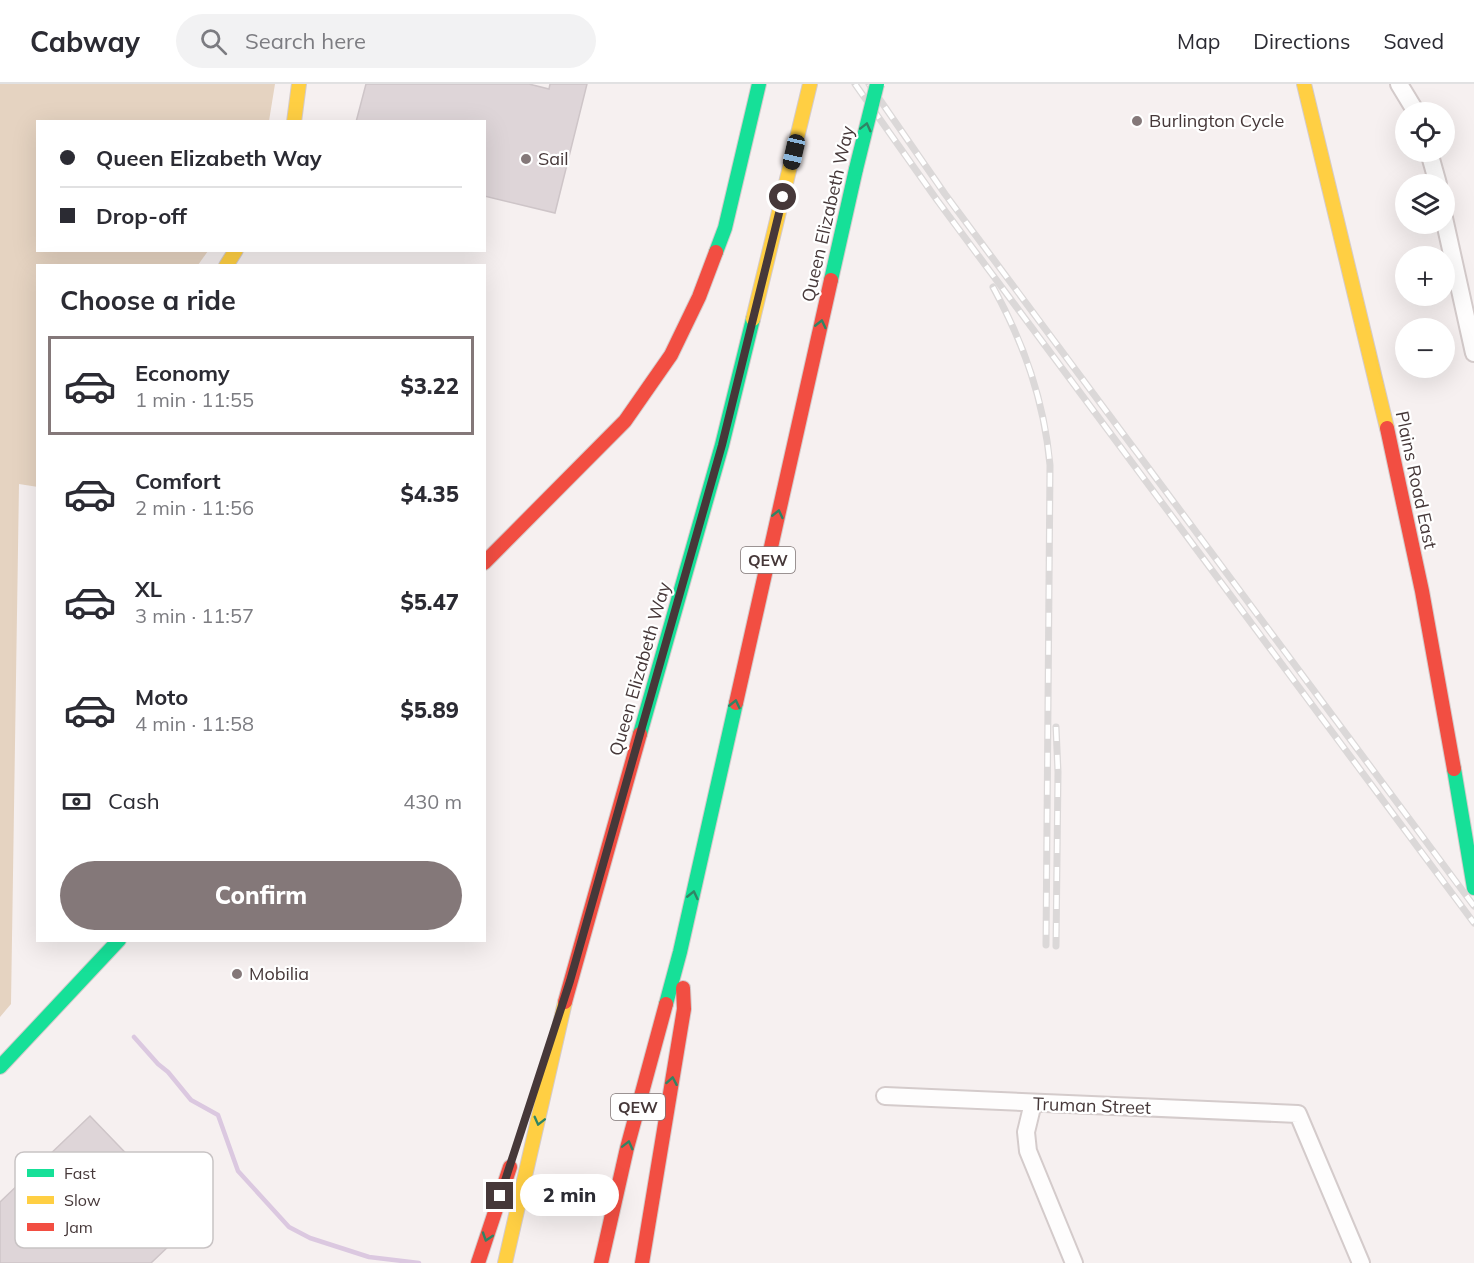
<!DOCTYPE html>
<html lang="en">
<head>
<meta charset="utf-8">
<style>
  :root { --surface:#fff; --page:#f2f2f3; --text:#2b2b33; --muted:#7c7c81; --line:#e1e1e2; --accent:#847879 }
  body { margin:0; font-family:Mulish,sans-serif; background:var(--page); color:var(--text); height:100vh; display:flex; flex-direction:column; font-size:22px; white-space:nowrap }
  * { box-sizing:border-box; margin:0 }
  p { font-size:20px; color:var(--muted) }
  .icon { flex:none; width:33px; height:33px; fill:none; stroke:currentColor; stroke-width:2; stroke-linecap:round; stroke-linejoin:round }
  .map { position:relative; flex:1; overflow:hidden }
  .panel { position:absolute; left:36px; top:180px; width:450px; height:678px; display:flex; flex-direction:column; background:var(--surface); border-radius:0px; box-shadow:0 6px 24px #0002 }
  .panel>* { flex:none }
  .guide { position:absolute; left:36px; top:36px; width:450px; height:132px; border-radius:0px; box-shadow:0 6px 24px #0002; display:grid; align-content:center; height:132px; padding:0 24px; background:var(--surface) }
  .buttons { position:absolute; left:1395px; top:18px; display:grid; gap:12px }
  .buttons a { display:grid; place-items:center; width:60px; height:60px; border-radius:50%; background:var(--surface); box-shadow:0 6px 24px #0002; font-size:30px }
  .end { position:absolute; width:27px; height:27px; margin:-14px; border:8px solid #463839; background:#fff; box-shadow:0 0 0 3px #fff }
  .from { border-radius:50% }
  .bubble { position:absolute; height:42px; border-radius:21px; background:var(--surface); box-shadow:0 6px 24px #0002; font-size:20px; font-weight:800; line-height:42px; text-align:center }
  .car { position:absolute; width:18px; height:36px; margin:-18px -9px; border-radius:8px; box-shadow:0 0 4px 2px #0007; background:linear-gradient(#222 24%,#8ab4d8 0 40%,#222 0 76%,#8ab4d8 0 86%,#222 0) }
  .guide b { display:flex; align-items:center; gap:21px; height:57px; font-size:22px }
  .guide b+b { border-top:2px solid var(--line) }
  .guide i { width:15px; height:15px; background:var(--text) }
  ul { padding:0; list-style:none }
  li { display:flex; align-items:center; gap:18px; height:99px; margin:0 12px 9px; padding:0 12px; border:3px solid transparent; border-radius:0px }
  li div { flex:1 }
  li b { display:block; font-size:22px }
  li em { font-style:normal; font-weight:800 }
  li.active { border-color:var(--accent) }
  li>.icon { width:54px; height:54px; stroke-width:1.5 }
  h2 { padding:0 24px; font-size:27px; line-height:72px }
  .pay { display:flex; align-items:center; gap:15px; height:66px; padding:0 24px; font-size:22px }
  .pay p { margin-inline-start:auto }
  .action { display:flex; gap:12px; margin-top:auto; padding:12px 24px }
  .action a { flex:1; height:69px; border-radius:36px; background:var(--accent); color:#fff; font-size:24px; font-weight:800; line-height:69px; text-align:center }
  header { display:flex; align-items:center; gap:36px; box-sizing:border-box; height:84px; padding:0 30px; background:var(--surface); border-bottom:2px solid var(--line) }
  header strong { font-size:28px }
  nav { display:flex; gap:33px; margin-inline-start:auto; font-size:21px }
  .search { width:420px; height:54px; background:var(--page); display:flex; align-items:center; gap:15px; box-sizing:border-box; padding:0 21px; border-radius:33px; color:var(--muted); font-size:22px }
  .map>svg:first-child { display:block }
</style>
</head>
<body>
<header>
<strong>Cabway</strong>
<div class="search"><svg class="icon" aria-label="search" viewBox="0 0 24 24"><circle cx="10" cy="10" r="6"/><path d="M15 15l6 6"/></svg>Search here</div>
<nav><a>Map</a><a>Directions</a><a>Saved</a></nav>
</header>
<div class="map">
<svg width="1474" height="1179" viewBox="0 0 1474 1179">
  <rect width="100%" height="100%" fill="#f6f0f0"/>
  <path fill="#e5d3c1" d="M0 0H275L269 37 38 38V166L208 167 198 181 38 182V403L19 400 11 920 0 933Z"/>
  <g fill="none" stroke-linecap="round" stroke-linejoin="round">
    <path stroke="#dbc8e0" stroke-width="4.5" d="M134 953 158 980 168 988 191 1016 218 1031 238 1087 289 1143 310 1154 369 1173 419 1179"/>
  </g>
  <g fill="#ded5d8" stroke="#cec5c8" stroke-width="1.5">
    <path d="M366 0H529L549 5 550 0H587L555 129 484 112V38H356Z"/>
    <path d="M90 1032 193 1139 151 1179H0V1118Z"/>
  </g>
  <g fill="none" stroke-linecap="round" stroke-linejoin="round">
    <defs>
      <g id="street">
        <path d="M1399 0 1416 28"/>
        <path d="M1429 68 1438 100"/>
        <path d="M1444 134 1474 269"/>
        <path d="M885 1012 1298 1030 1361 1179"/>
        <path d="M1033 1019 1026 1048 1028 1067 1074 1179"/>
      </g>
      <g id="fast">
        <path d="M716 168 725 144 759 0"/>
        <path d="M831 196 856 85"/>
        <path d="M640 650 722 361 753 235"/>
        <path d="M1454 685 1474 804"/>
        <path d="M666 920 680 868 736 619"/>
        <path d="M0 983 119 856"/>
      </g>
      <g id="slow">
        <path d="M1304 0 1387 344"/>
        <path d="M294 38 299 0"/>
        <path d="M226 182 236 166"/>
        <path d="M753 235 810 0"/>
        <path d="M505 1179 565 918"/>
      </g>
      <g id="jam">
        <path d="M1387 344 1422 507 1454 685"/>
        <path d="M484 479 625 337 671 271 699 213 716 168"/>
        <path d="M736 619 831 196"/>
        <path d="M565 918 640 650"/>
        <path d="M478 1179 510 1083"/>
        <path d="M601 1179 627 1064 666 920"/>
        <path d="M642 1179 684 925 683 904"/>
      </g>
    </defs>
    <use href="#street" stroke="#d4cbcb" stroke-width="20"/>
    <use href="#fast" stroke="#d4cbcb" stroke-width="16"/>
    <use href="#slow" stroke="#d4cbcb" stroke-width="16"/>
    <use href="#jam" stroke="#d4cbcb" stroke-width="16"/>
    <use href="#street" stroke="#fefdfd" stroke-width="16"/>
    <use href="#fast" stroke="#16e098" stroke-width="14"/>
    <use href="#slow" stroke="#ffcf43" stroke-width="14"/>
    <use href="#jam" stroke="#f24e42" stroke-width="14"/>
    <defs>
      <g id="rail">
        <path d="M855 0 937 116 1474 839"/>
        <path d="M869 0 945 110 1474 822"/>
        <path d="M993 203C1024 260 1044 316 1050 381L1046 861"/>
        <path d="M1056 643 1058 688 1056 862"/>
      </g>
    </defs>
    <use href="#rail" stroke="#dbd8d8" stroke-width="7"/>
    <use href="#rail" stroke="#fff" stroke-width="4.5" stroke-dasharray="14" stroke-linecap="butt"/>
    <defs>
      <path id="fast-bridge" d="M856 85 877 0"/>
    </defs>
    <use href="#fast-bridge" stroke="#d4cbcb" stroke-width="16" stroke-linecap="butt"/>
    <use href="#fast-bridge" stroke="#16e098" stroke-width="14"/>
  </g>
  <defs><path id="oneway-chevron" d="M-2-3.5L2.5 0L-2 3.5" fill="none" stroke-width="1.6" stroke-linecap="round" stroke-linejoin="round" transform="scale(1.5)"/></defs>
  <g stroke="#308464">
    <use href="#oneway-chevron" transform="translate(866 43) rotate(-76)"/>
    <use href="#oneway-chevron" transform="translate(821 240) rotate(-77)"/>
    <use href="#oneway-chevron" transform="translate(778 430) rotate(-77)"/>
    <use href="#oneway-chevron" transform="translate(735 620) rotate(-77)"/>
    <use href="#oneway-chevron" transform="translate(693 811) rotate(-77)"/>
    <use href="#oneway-chevron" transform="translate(672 997) rotate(-80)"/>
    <use href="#oneway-chevron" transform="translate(539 1037) rotate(104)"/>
    <use href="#oneway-chevron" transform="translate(628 1061) rotate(-76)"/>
    <use href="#oneway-chevron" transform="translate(487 1153) rotate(108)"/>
  </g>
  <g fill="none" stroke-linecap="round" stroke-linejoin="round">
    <path stroke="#463839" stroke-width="8" d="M500 1112 570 897 722 361 783 113"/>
  </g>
  <g fill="#847879" stroke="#fff" stroke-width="2">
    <circle cx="1137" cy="37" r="6"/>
    <circle cx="526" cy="75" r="6"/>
    <circle cx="237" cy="890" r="6"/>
  </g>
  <g text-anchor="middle" stroke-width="4.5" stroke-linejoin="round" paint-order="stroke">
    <g fill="#fff" stroke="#7e7474" stroke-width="1.5">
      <rect x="741" y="463" width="54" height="26" rx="4.5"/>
      <rect x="611" y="1010" width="54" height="26" rx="4.5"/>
    </g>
    <g font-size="16" font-weight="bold" fill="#463839">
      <text x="768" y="482">QEW</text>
      <text x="638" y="1029">QEW</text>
    </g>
    <g font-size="18" fill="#463839" stroke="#fff" text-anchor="start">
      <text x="1149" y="43">Burlington Cycle</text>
      <text x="538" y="81">Sail</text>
      <text x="249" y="896">Mobilia</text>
    </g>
    <g font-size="18" fill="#463839" stroke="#fff">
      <text transform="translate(828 130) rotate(-77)" y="6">Queen Elizabeth Way</text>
      <text transform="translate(1416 396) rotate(78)" y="6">Plains Road East</text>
      <text transform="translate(640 585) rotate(-74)" y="6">Queen Elizabeth Way</text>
      <text transform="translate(1092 1022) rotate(2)" y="6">Truman Street</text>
    </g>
  </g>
  <rect x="15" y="1068" width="198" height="96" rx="9" fill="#fff" stroke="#c8c3c4" stroke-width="1.5"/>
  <rect x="27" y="1085" width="27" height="8" fill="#16e098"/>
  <rect x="27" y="1112" width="27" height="8" fill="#ffcf43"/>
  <rect x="27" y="1139" width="27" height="8" fill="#f24e42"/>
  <g font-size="16" fill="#463839">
    <text x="64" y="1095">Fast</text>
    <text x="64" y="1122">Slow</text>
    <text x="64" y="1149">Jam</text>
  </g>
</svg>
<div class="buttons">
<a><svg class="icon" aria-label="locate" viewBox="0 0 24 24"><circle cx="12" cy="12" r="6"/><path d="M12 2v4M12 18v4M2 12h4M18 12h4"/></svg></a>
<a><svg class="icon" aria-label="layers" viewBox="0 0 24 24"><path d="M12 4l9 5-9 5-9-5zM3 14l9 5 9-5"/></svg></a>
<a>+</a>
<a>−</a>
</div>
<i class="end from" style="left:783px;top:113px"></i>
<i class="end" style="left:500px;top:1112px"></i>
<div class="bubble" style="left:520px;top:1090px;width:99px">2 min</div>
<i class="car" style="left:794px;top:68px;rotate:193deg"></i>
<div class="guide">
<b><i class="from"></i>Queen Elizabeth Way</b>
<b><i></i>Drop-off</b>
</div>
<section class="panel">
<h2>Choose a ride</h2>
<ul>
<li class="active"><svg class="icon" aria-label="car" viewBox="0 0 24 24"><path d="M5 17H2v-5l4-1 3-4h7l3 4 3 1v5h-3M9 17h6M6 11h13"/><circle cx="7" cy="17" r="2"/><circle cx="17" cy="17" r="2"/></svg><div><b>Economy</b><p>1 min · 11:55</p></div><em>$3.22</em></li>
<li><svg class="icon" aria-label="car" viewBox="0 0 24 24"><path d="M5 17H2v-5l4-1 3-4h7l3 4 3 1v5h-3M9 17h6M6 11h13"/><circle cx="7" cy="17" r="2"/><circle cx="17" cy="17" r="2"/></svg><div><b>Comfort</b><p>2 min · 11:56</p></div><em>$4.35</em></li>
<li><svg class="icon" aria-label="car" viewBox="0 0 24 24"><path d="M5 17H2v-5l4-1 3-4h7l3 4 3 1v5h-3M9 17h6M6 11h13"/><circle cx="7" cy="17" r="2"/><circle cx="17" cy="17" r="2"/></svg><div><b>XL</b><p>3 min · 11:57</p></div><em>$5.47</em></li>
<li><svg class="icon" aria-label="car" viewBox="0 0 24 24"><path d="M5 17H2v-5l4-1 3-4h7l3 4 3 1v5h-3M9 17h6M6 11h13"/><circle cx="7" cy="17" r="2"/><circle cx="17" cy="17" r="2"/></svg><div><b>Moto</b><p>4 min · 11:58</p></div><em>$5.89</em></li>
</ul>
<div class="pay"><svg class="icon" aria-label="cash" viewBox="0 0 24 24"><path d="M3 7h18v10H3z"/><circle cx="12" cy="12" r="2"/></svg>Cash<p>430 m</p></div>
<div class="action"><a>Confirm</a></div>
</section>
</div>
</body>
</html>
